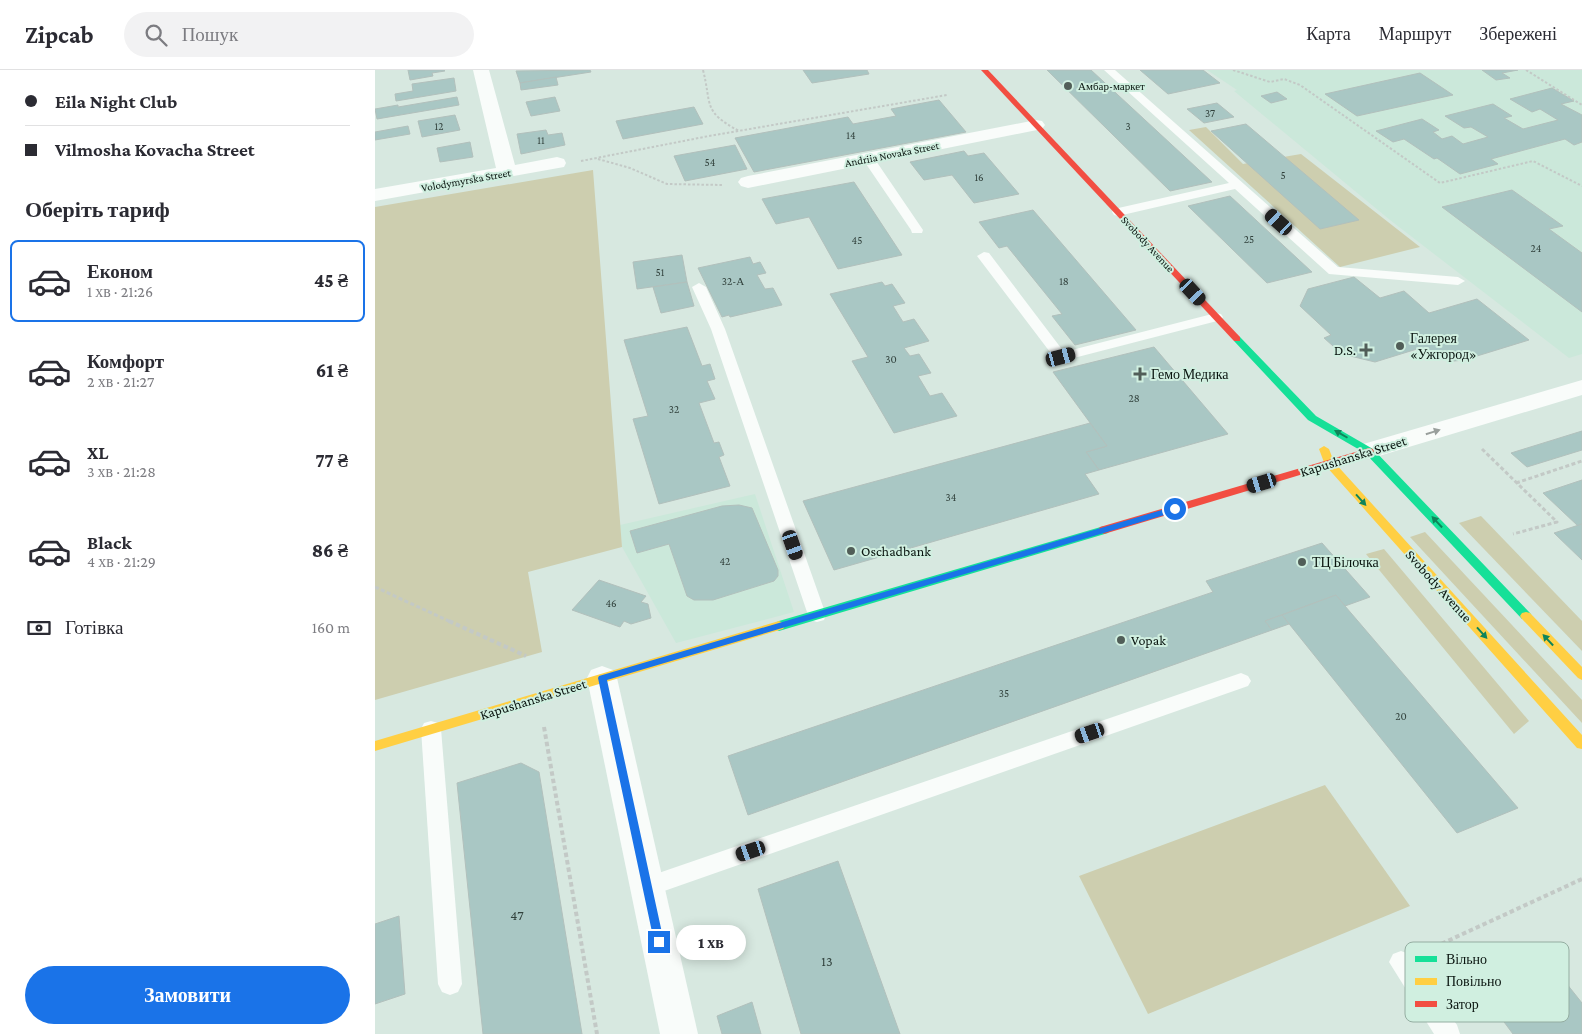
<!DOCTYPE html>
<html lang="uk">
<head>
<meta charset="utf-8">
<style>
  :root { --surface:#fff; --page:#f2f2f3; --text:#2b2b33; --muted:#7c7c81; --line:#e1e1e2; --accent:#1a73e8 }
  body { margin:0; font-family:"Crimson Pro",serif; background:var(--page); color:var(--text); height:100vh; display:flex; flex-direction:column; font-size:19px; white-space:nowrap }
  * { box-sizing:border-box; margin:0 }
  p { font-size:16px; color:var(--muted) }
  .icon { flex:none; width:28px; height:28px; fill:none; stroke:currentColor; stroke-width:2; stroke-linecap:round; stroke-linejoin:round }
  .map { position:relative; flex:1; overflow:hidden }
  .details { display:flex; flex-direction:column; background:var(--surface); width:375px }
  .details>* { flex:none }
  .banner { display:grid; align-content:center; height:110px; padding:0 25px; background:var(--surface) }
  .end { position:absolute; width:22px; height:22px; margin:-11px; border:6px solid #1a73e8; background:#fff; box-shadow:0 0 0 2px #fff }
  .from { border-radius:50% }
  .bubble { position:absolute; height:35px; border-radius:18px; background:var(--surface); box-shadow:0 2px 12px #0003; font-size:16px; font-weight:800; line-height:35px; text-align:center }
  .car { position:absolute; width:15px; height:30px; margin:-15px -8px; border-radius:6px; box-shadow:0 0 4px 1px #0007; background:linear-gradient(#222 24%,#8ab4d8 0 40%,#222 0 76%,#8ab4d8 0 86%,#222 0) }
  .banner b { display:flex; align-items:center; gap:18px; height:48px; font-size:19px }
  .banner b+b { border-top:1px solid var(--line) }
  .banner i { width:12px; height:12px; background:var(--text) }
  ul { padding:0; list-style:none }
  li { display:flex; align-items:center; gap:15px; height:82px; margin:0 10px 8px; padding:0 15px; border:2px solid transparent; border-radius:8px }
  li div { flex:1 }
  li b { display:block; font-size:19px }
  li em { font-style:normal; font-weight:800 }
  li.selected { border-color:var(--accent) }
  li>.icon { width:45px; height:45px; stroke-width:1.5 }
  h2 { padding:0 25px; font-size:22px; line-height:60px }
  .pay { display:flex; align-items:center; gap:12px; height:55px; padding:0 25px; font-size:19px }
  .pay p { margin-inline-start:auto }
  .action { display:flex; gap:10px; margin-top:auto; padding:10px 25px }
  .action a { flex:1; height:58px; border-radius:30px; background:var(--accent); color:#fff; font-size:20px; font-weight:800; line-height:58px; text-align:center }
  header { display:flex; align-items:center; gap:30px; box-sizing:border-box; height:70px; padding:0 25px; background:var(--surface); border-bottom:1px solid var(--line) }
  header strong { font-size:24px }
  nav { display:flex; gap:28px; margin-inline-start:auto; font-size:18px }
  .search { width:350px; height:45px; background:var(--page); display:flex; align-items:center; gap:12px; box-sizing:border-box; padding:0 18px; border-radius:28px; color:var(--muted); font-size:19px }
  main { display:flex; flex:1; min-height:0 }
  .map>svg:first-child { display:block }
</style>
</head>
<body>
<header>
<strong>Zipcab</strong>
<div class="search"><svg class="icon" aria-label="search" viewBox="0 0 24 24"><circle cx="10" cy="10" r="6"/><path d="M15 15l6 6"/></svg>Пошук</div>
<nav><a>Карта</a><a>Маршрут</a><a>Збережені</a></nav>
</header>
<main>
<section class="details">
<div class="banner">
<b><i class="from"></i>Eila Night Club</b>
<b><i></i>Vilmosha Kovacha Street</b>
</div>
<h2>Оберіть тариф</h2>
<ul>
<li class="selected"><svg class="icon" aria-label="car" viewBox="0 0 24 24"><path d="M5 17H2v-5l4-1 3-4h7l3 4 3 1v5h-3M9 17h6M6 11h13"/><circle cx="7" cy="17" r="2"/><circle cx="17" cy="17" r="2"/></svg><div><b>Економ</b><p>1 хв · 21:26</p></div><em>45 ₴</em></li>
<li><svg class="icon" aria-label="car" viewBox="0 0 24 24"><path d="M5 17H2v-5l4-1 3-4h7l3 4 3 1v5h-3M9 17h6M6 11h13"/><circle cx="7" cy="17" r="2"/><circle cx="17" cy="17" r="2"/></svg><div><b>Комфорт</b><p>2 хв · 21:27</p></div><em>61 ₴</em></li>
<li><svg class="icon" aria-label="car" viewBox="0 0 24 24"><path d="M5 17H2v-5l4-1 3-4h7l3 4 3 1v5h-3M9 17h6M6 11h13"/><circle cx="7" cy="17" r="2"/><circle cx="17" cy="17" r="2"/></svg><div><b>XL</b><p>3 хв · 21:28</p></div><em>77 ₴</em></li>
<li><svg class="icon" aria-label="car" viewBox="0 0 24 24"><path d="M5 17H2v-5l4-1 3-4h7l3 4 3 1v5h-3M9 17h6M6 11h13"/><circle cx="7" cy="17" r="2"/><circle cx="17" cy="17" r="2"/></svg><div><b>Black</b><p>4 хв · 21:29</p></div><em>86 ₴</em></li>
</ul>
<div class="pay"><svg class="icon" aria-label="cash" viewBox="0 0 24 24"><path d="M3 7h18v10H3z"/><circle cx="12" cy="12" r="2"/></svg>Готівка<p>160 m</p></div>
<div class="action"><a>Замовити</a></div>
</section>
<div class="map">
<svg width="1207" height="964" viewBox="0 0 1207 964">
  <rect width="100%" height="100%" fill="#d7e8e0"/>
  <g fill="#cbe8da">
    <path d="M832 0H1207V284L1194 288 1015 150 859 21 862 20Z"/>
    <path d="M380 424 419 542 301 573 247 477 245 455Z"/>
  </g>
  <g fill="#cdceaf">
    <path d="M831 57 868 94 926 84 1045 177 965 197 814 60Z"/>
    <path d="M218 100 247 477 153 502 167 582 0 630V137Z"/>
    <path d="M1106 446 1207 551V581L1084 453Z"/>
    <path d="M1050 462 1207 630V653L1035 467Z"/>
    <path d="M1009 479 1154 651 1139 664 991 484Z"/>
    <path d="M950 715 1035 836 773 944 704 806Z"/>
  </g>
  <g fill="#a9c7c4" stroke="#b2c0bc">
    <path d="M33 0H69L70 1 57 3 58 6 35 10Z"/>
    <path d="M215 0 216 2 145 13 141 1Z"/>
    <path d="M428 0H492L494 4 437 13Z"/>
    <path d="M672 0H716L837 112 795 121Z"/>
    <path d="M765 0H828L845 13 793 24Z"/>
    <path d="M1107 0H1143L1127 3 1135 8 1121 10Z"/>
    <path d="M1045 3 1078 25 982 46 950 24Z"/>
    <path d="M181 7 183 15 146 20 145 13Z"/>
    <path d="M79 8 81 21 21 31 20 24 38 21 37 14Z"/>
    <path d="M1177 18 1199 31 1186 34 1207 45V72L1199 75 1190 69 1116 89 1123 94 1085 104 1062 88 1059 89 1029 69 1018 72 1001 61 1047 49 1064 60 1058 62 1067 69 1077 66 1088 74 1113 67 1096 57 1089 58 1070 46 1118 34 1137 46 1129 48 1148 59 1183 50 1165 39 1157 42 1135 29Z"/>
    <path d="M902 22 912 29 896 33 886 26Z"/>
    <path d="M82 27 84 35 2 49 0 39 23 35V37Z"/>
    <path d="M180 27 185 41 156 46 151 32Z"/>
    <path d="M564 30 591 62 379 102 360 68 473 47 478 54 521 46 516 39Z"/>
    <path d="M842 33 859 47 829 53 812 39Z"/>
    <path d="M319 37 328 54 248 69 241 51Z"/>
    <path d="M80 45 85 60 47 67 43 51Z"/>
    <path d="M871 54 984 150 945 159 836 61Z"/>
    <path d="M33 56 35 64 0 70V62Z"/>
    <path d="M171 60 173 65 187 63 190 75 146 84 142 64Z"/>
    <path d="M95 72 98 87 65 92 62 78Z"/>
    <path d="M360 75 372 99 310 111 299 86Z"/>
    <path d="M589 81 593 86 609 83 644 124 599 133 577 105 549 110 535 92Z"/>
    <path d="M479 112 527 185 463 199 434 147 401 154 387 129Z"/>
    <path d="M1137 120 1188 156 1174 159 1207 183V242L1067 137Z"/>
    <path d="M855 126 937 202 892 213 813 136Z"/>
    <path d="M658 140 761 260 700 275 677 246 687 244 632 176 624 178 604 152Z"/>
    <path d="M307 185 312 212 262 219 258 192Z"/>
    <path d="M375 187 378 194 385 192 391 203 382 205 390 219 398 218 407 235 355 247 354 245 347 247 323 198Z"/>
    <path d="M979 207 1005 228 1029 221 1054 243 1102 229 1154 270 1089 290 1079 291 1042 279 1000 292 967 284 949 268 956 265 925 236 933 219Z"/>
    <path d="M312 212 319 236 286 243 278 217Z"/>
    <path d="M507 212 510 216 517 214 530 233 518 236 528 252 539 249 554 271 529 278 535 286 544 284 556 303 543 306 555 326 567 323 582 346 519 363 477 291 493 287 455 224Z"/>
    <path d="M312 257 327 296 335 294 340 309 332 311 340 329 324 333 339 373 344 372 349 385 344 387 355 416 284 434 258 349 273 346 249 270Z"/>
    <path d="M779 277 853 364 724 400 711 382 732 376 678 302Z"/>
    <path d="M715 353 732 376 711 382 724 400 710 404 724 424 459 500 428 431Z"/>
    <path d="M1207 361V380L1152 397 1136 383Z"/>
    <path d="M1207 410V454L1203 456 1168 423Z"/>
    <path d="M364 435 377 438 403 500V506L399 511 338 530H319L312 526 294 474 262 483 255 461 347 436Z"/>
    <path d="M1207 454V490L1179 463Z"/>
    <path d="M947 473 995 527 970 536 961 525 890 551 897 560 373 745 353 686 838 522 831 511Z"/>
    <path d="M224 510 271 526 266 532 273 534 276 548 256 554 249 551 245 557 197 540Z"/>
    <path d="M961 525 970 536 1143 738 1082 763 907 545Z"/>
    <path d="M907 545 914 554 897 560 890 551Z"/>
    <path d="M146 693 164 702 207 964H108L82 713Z"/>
    <path d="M463 791 525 964H426L383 819Z"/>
    <path d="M24 846 30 924 0 934V854Z"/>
    <path d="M1172 889 1207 933V964H1138L1106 921Z"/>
    <path d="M377 932 386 964H347L342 946Z"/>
  </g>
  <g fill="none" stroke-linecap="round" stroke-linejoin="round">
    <g stroke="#c3c9c6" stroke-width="2" stroke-dasharray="2.5 2" stroke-linecap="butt">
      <path d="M328 0C337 35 327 41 364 61"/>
      <path d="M858 0 895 12 909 9 925 15 1065 113 1158 91 1207 116"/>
      <path d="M1151 0 1207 35"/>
      <path d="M223 89 255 98 292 114 347 115"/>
      <path d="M206 91 334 66 572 25"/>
    </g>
    <g stroke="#c3c9c6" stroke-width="3" stroke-dasharray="4 2.5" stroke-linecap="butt">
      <path d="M1107 379 1182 452 1138 464"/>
      <path d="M1141 413 1207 391"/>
      <path d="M0 517 76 552"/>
    </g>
    <g stroke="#c3c9c6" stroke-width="4" stroke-dasharray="4.5 3" stroke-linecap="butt">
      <path d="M74 551 151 586"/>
      <path d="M169 657 222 964"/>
      <path d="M1053 880 1207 809"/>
    </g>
    <g fill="#f9fcfa" fill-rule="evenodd">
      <path d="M729 0H740L963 197 1083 207 1090 211 1083 215 954 204 860 119 743 146 739 145 737 142 739 139 854 113Z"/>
      <path d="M493 84 497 85 548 160 547 163H537L536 160 487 88Z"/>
      <path d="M609 182 614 183 689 282 841 243 846 244 848 247 846 250 691 290H681L602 186Z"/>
      <path d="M324 213 331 217 350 259 451 545 449 550 442 552 435 550 433 545 336 259 317 217Z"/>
      <path d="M866 603 873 606 876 611 873 616 272 827 264 824 261 817 264 810 272 807Z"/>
      <path d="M56 651 63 653 66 659 87 914 83 922 75 925 67 922 63 914 46 659 49 653Z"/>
      <path d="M1026 881 1034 884 1082 955 1085 964H1059L1014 892 1018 884Z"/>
    </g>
    <g fill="#f9fcfa" fill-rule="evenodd">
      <path d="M98 0H114L140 95 182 87 189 89 191 93 189 97 0 131V119L121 98Z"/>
      <path d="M661 50 667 51 670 55 667 59 373 118 366 116 363 112 366 108 373 106Z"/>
      <path d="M1207 310V325L994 389 985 387 981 381 985 375Z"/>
      <path d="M227 596 238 600 242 608 323 964H285L212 608 216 600Z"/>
    </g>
    <g fill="#16e098" fill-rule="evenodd">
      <path d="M862 266 865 267 941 346 998 379 1155 543 1157 546 1155 549H1147L990 383 933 350 859 271V267Z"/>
      <path d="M729 456 733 457 735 460 733 463 404 561 400 559 398 556 400 553 404 551Z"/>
    </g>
    <g fill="#ffcf43" fill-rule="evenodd">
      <path d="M949 376 954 379 959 392 1207 665V679L1202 678 950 395 944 379Z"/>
      <path d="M1151 542 1155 543 1207 597V610L1203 608 1147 549 1145 546 1147 543Z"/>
      <path d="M404 551 408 553 410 556 408 559 0 681V671Z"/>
    </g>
    <g fill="#f24e42" fill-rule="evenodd">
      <path d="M606 0H613L865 267V271H859Z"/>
      <path d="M994 378 998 379 999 381 998 383 729 464 723 460 725 457Z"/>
    </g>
  </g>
  <defs><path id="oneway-solid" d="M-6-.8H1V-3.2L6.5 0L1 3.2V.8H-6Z" transform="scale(1.25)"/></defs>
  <use fill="#999f9c" href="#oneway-solid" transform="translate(1058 362) rotate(-17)"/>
  <g fill="#10845a">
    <use href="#oneway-solid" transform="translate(966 364) rotate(-150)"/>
    <use href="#oneway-solid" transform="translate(986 430) rotate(48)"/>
    <use href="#oneway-solid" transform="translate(1062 452) rotate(-133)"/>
    <use href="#oneway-solid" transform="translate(1107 563) rotate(48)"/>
    <use href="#oneway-solid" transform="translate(1173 570) rotate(-133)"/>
  </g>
  <path fill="#1a73e8" d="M797 437H800L804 439 803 441 232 610 289 872 287 876H280L223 608 224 606Z"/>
  <g fill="#515e58" stroke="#d0efe0" stroke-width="2">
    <circle cx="693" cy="16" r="5"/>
    <circle cx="1025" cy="276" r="5"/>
    <path d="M988.5 272.5h5v5h5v5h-5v5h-5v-5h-5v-5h5z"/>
    <path d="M762.5 296.5h5v5h5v5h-5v5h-5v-5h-5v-5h5z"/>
    <circle cx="476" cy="481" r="5"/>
    <circle cx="927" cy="492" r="5"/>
    <circle cx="746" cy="570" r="5"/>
  </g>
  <g text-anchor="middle" stroke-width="4" stroke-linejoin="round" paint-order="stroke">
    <g font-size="11" fill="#09140f" stroke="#d0efe0" text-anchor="start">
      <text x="703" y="20">Амбар-маркет</text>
    </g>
    <g font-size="11" fill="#31413c">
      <text x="835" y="47">37</text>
      <text x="64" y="60">12</text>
      <text x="753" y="60">3</text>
      <text x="476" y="69">14</text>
      <text x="166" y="74">11</text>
      <text x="335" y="96">54</text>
      <text x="908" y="109">5</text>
      <text x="604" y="111">16</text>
      <text x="874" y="173">25</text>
      <text x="482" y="174">45</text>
      <text x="1161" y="182">24</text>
      <text x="285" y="206">51</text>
      <text x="358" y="215">32-А</text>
      <text x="689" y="215">18</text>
      <text x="516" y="293">30</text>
      <text x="759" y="332">28</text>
      <text x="299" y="343">32</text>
      <text x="576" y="431">34</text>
      <text x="350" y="495">42</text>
      <text x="236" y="537">46</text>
      <text x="629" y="627">35</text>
      <text x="1026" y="650">20</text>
    </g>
    <g font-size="11" fill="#09140f" stroke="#d0efe0">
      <text transform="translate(517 84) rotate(-11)" y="4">Andriia Novaka Street</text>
      <text transform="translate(91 110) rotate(-10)" y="4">Volodymyrska Street</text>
      <text transform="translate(773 174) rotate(47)" y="4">Svobody Avenue</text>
    </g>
    <g font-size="14" fill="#09140f" stroke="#d0efe0" text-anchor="start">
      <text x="1035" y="273">Галерея<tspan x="1035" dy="16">«Ужгород»</tspan></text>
      <text x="981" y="285" text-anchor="end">D.S.</text>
      <text x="776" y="309">Гемо Медика</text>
      <text x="486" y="486">Oschadbank</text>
      <text x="937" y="497">ТЦ Білочка</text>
      <text x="756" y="575">Vopak</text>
    </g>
    <g font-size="14" fill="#09140f" stroke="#d0efe0">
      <text transform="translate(978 386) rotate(-17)" y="5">Kapushanska Street</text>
      <text transform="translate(1064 516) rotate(48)" y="5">Svobody Avenue</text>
      <text transform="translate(158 629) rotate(-17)" y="5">Kapushanska Street</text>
    </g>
    <g font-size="14" fill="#31413c">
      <text x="142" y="850">47</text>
      <text x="452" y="896">13</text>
    </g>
  </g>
  <rect x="1030" y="872" width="164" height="80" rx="8" fill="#d0efe0" stroke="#94ada1" stroke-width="1"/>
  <rect x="1040" y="886" width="22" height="6" fill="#16e098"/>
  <rect x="1040" y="908" width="22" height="7" fill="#ffcf43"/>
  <rect x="1040" y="931" width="22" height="6" fill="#f24e42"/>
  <g font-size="14" fill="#09140f">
    <text x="1071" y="894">Вільно</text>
    <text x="1071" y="916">Повільно</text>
    <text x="1071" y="939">Затор</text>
  </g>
</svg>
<i class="end from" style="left:800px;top:439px"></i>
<i class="end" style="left:284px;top:872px"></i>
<div class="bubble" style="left:301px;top:855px;width:70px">1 хв</div>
<i class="car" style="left:904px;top:152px;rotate:312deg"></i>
<i class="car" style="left:818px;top:222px;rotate:137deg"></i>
<i class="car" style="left:686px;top:287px;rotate:75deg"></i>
<i class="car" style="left:887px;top:413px;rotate:253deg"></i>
<i class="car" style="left:418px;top:475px;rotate:161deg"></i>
<i class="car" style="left:715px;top:663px;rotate:251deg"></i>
<i class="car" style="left:376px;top:781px;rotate:251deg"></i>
</div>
</main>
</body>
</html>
